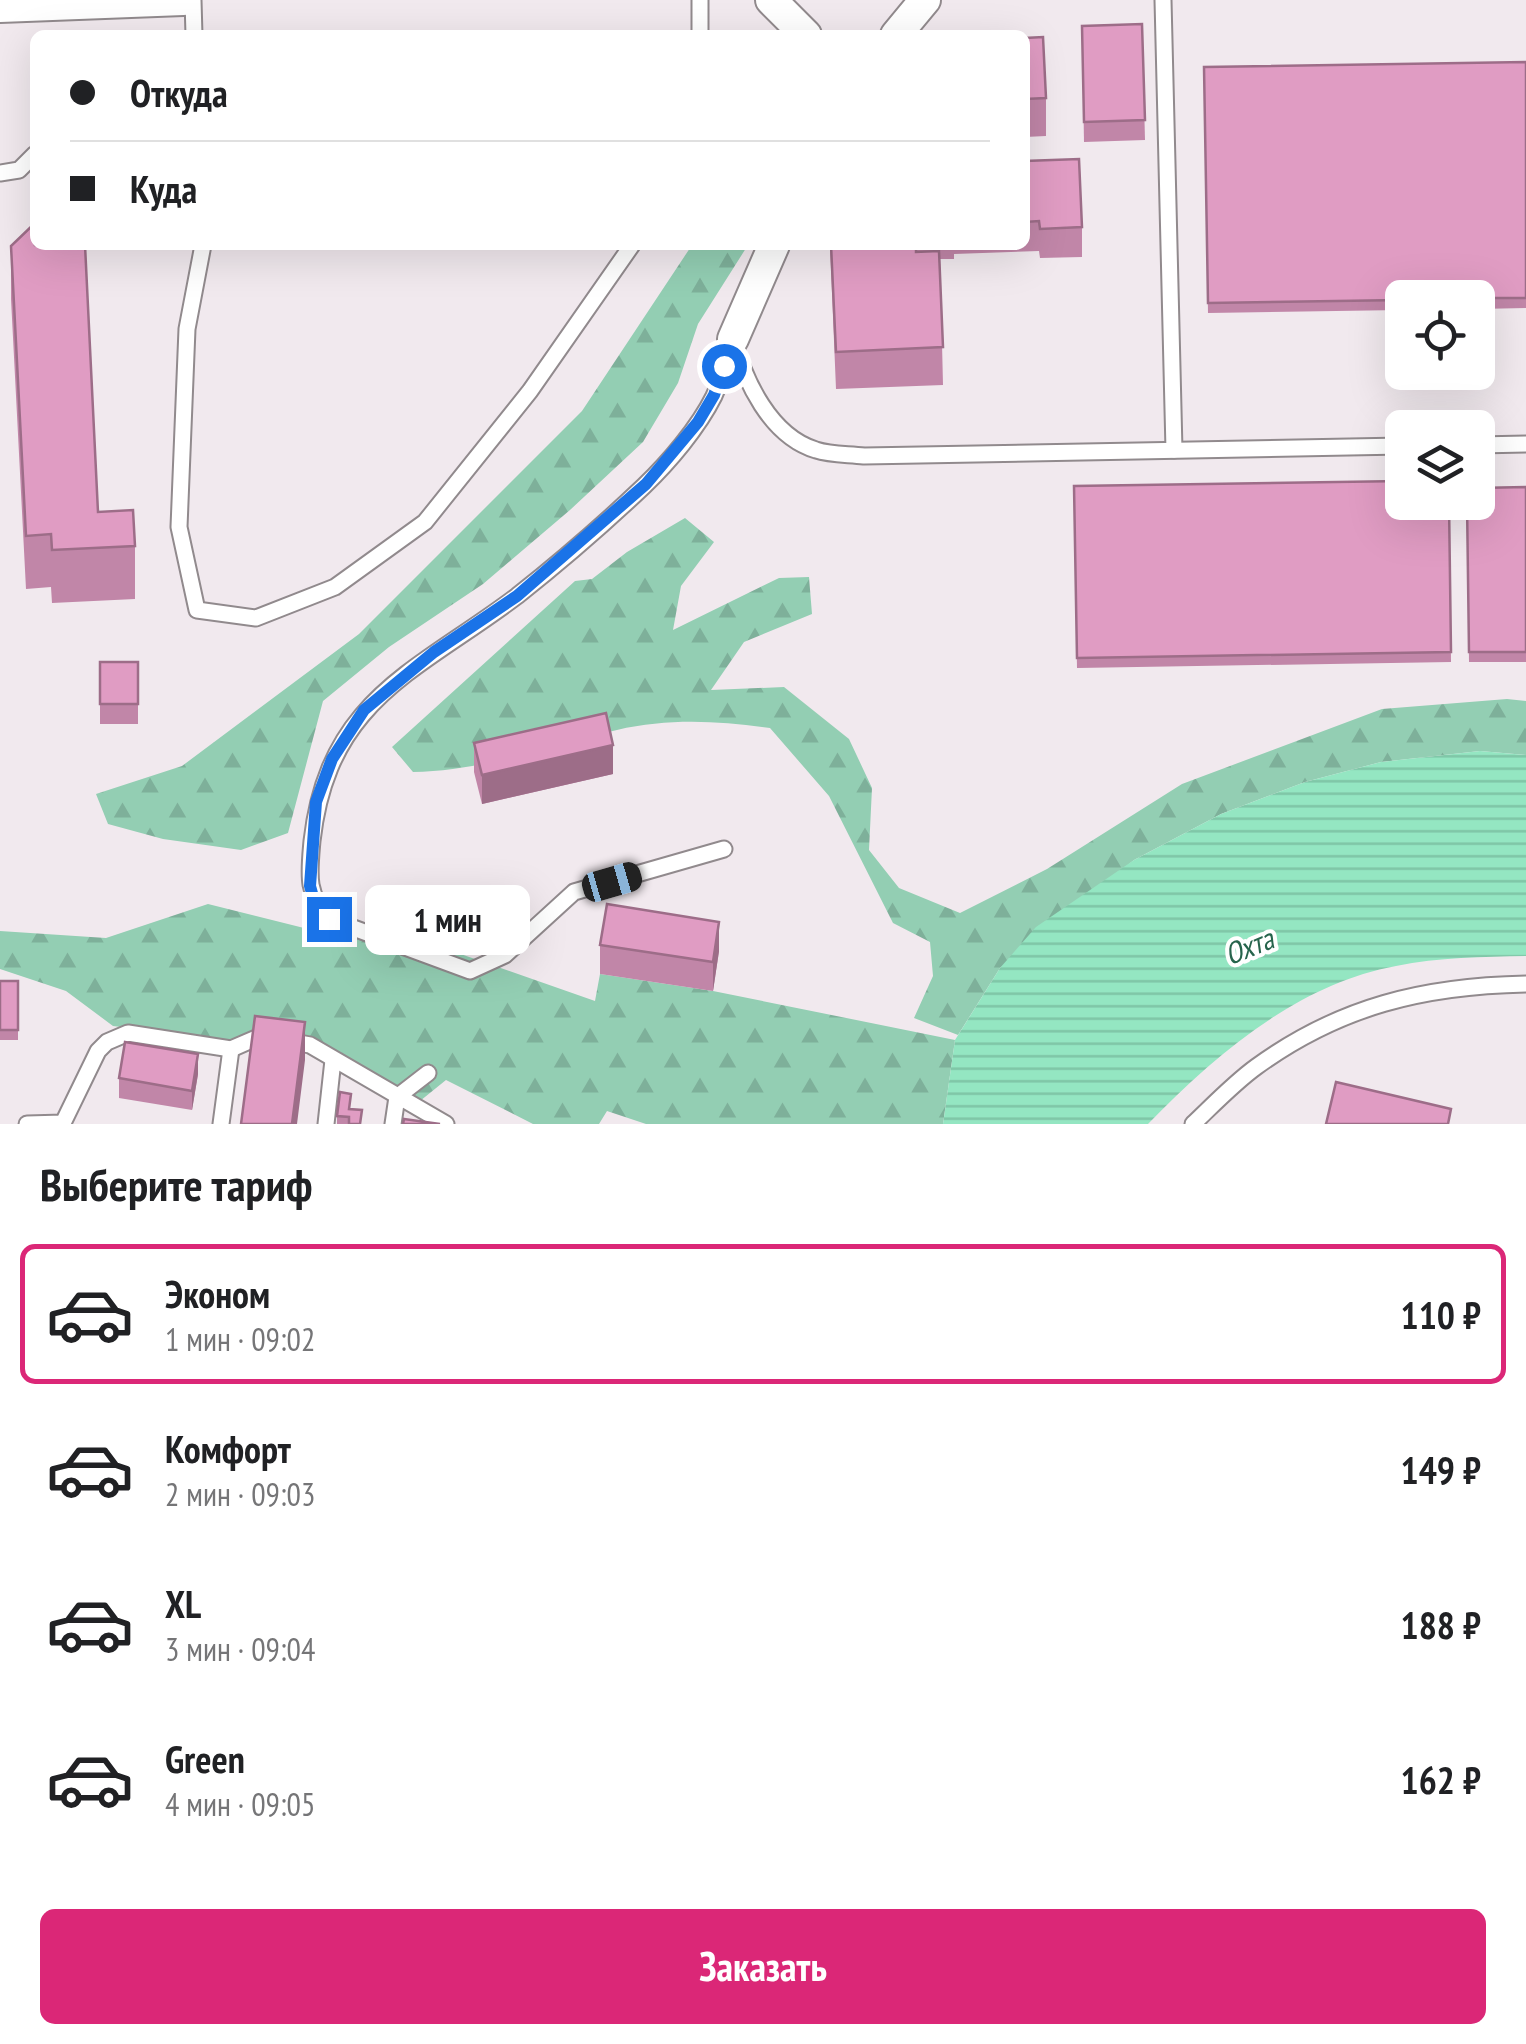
<!DOCTYPE html>
<html lang="ru">
<head>
<meta charset="utf-8">
<style>
  :root { --surface:#fff; --page:#f6f6f6; --text:#202124; --muted:#757577; --line:#e0e0e0; --accent:#db2777 }
  body { margin:0; font-family:"PT Sans Narrow",sans-serif; background:var(--page); color:var(--text); height:100vh; display:flex; flex-direction:column; font-size:38px; white-space:nowrap }
  * { box-sizing:border-box; margin:0 }
  p { font-size:32px; color:var(--muted) }
  .icon { flex:none; width:55px; height:55px; fill:none; stroke:currentColor; stroke-width:2; stroke-linecap:round; stroke-linejoin:round }
  .map { position:relative; height:1124px; overflow:hidden }
  .details { display:flex; flex-direction:column; background:var(--surface); flex:1 }
  .details>* { flex:none }
  .top-card { position:absolute; left:30px; top:30px; width:1000px; height:220px; border-radius:15px; box-shadow:0 10px 40px #0002; display:grid; align-content:center; height:220px; padding:0 40px; background:var(--surface) }
  .buttons { position:absolute; left:1385px; top:280px; display:grid; gap:20px }
  .buttons a { display:grid; place-items:center; width:110px; height:110px; border-radius:15px; background:var(--surface); box-shadow:0 10px 40px #0002; font-size:50px }
  .end { position:absolute; width:45px; height:45px; margin:-22px; border:12px solid #1a73e8; background:#fff; box-shadow:0 0 0 5px #fff }
  .from { border-radius:50% }
  .bubble { position:absolute; height:70px; border-radius:15px; background:var(--surface); box-shadow:0 10px 40px #0002; font-size:32px; font-weight:700; line-height:70px; text-align:center }
  .car { position:absolute; width:30px; height:60px; margin:-30px -15px; border-radius:12px; box-shadow:0 0 8px 2px #0007; background:linear-gradient(#222 24%,#8ab4d8 0 40%,#222 0 76%,#8ab4d8 0 86%,#222 0) }
  .top-card b { display:flex; align-items:center; gap:35px; height:95px; font-size:38px }
  .top-card b+b { border-top:2px solid var(--line) }
  .top-card i { width:25px; height:25px; background:var(--text) }
  ul { padding:0; list-style:none }
  li { display:flex; align-items:center; gap:30px; height:140px; margin:0 20px 15px; padding:0 20px; border:5px solid transparent; border-radius:15px }
  li div { flex:1 }
  li b { display:block; font-size:38px }
  li em { font-style:normal; font-weight:700 }
  li.current { border-color:var(--accent) }
  li>.icon { width:90px; height:90px; stroke-width:1.5 }
  h2 { padding:0 40px; font-size:45px; line-height:120px }
  .action { display:flex; gap:20px; margin-top:auto; padding:20px 40px }
  .action a { flex:1; height:115px; border-radius:15px; background:var(--accent); color:#fff; font-size:40px; font-weight:700; line-height:115px; text-align:center }
  .map>svg:first-child { display:block }
</style>
</head>
<body>
<div class="map">
<svg width="1526" height="1124" viewBox="0 0 1526 1124">
  <defs>
    <pattern id="forest-firs" width="22" height="20" patternUnits="userSpaceOnUse" patternTransform="scale(2.5)"><rect width="22" height="20" fill="#93ceb3"/><path d="M5 1l3.5 6h-7zM16 11l3.5 6h-7z" fill="#7eb09a"/></pattern>
    <pattern id="water-rules" width="6" height="5" patternUnits="userSpaceOnUse" patternTransform="scale(2.5)"><rect width="6" height="5" fill="#94e6c2"/><path d="M0 2.5h6" fill="none" stroke="#7fc5a6"/></pattern>
  </defs>
  <rect width="100%" height="100%" fill="#f1e9ee"/>
  <g fill="url(#forest-firs)">
    <path d="M692 245H748L698 324 678 383 643 442 570 510 483 584 389 647 323 701 288 833 241 850 163 839 108 824 96 794 182 766 359 634 582 411Z"/>
    <path d="M685 518 714 542 681 586 673 630 779 578 809 577 812 614 744 642 711 690 784 687 849 739 872 788 869 850 899 888 960 913 1047 869 1182 784 1382 709 1507 699 1526 701V755L1480 751 1381 762 1305 782 1221 814 1134 860 1000 968 958 1035 914 1018 933 976 930 942 893 923 829 796 770 728C719 721 669 718 617 730 548 745 484 771 413 772L392 747 575 581 592 579 627 552Z"/>
    <path d="M208 904 304 928 372 923 595 1001 600 974 713 991 955 1040 943 1124H646L607 1111 599 1124H533L446 1080 420 1101 309 1037 259 1029 232 1041 113 1026 66 991 0 969V931L106 938Z"/>
  </g>
  <path fill="url(#water-rules)" d="M1480 751 1526 755V956C1483 957 1439 957 1396 966 1298 984 1216 1054 1148 1124H943L955 1040 1000 968 1036 927 1134 860 1221 814 1305 782 1381 762Z"/>
  <g fill="none" stroke-linecap="round" stroke-linejoin="round">
    <defs>
      <g id="service">
        <path d="M193 0 194 35"/>
        <path d="M1163 0 1174 450"/>
        <path d="M700 35V0"/>
        <path d="M0 173 19 170 35 154"/>
        <path d="M203 245 187 329 179 527 197 610 256 618 335 587 425 522 530 391 632 245"/>
        <path d="M733 339C745 381 770 436 816 450 831 455 849 454 864 456L1402 446"/>
        <path d="M1478 445 1526 444"/>
        <path d="M724 849 574 892 505 955 470 971 329 919C306 893 309 875 312 841 328 699 416 672 517 596 560 562 604 524 644 486 669 462 698 428 714 396 722 378 727 357 733 339"/>
        <path d="M27 1124 63 1123 98 1051 107 1042 128 1033 231 1049 261 1036 310 1045 446 1124"/>
        <path d="M221 1124 231 1049"/>
        <path d="M326 1124 333 1060"/>
        <path d="M393 1124 397 1097 428 1073"/>
        <path d="M1193 1124C1213 1105 1234 1083 1256 1067 1340 1006 1424 986 1526 984"/>
      </g>
      <g id="minor">
        <path d="M771 0 806 35"/>
        <path d="M0 7 183 0"/>
        <path d="M896 35 925 0"/>
        <path d="M733 339 774 245"/>
      </g>
    </defs>
    <use href="#service" stroke="#918a8d" stroke-width="19"/>
    <use href="#minor" stroke="#918a8d" stroke-width="34"/>
    <use href="#service" stroke="#fff" stroke-width="15"/>
    <use href="#minor" stroke="#fff" stroke-width="30"/>
  </g>
  <g fill="#c186a8">
    <path d="M1142 24 1145 140 1084 142 1082 26Z"/>
    <path d="M1025 38 1046 98V136L1025 137Z"/>
    <path d="M1526 62V308L1478 309V298H1402V310L1208 313 1204 67Z"/>
    <path d="M34 126H35V193L34 179Z"/>
    <path d="M1025 161 1082 227V257L1040 258 1039 251 954 254V259H940L943 385 836 389 830 245H1025Z"/>
    <path d="M11 246 98 512 135 546V599L52 603 51 587 26 589 11 299Z"/>
    <path d="M1074 486 1449 502 1451 662 1077 668Z"/>
    <path d="M1526 487V662H1469L1467 502Z"/>
    <rect x="100" y="662" width="38" height="62"/>
    <path d="M474 743 613 774 482 804 474 772Z"/>
    <path d="M600 945 719 951 713 991 600 974Z"/>
    <rect x="0" y="981" width="18" height="59"/>
    <path d="M198 1074 192 1110 119 1098V1078Z"/>
    <path d="M351 1109 361 1124H337V1116Z"/>
  </g>
  <g fill="#9d6d88">
    <path d="M613 745V774L482 804V775Z"/>
    <path d="M719 922V951L713 991V962Z"/>
    <path d="M305 1022V1060L297 1124H292Z"/>
    <path d="M198 1054V1074L192 1110V1091Z"/>
  </g>
  <g fill="#e09cc3" stroke="#9d6d88" stroke-width="2.5">
    <path d="M1142 24 1145 120 1084 122 1082 26Z"/>
    <path d="M1043 37 1046 98 1025 99V38Z"/>
    <path d="M1526 62V298H1402V300L1208 303 1204 67Z"/>
    <path d="M1079 159 1082 227 1040 229 1039 221 1025 222V161Z"/>
    <path d="M35 223V245H85L98 512 133 510 135 546 52 550 51 534 26 536 11 246Z"/>
    <path d="M831 245H916V252L939 251 943 347 836 352Z"/>
    <path d="M1402 481V502H1449L1451 652 1077 658 1074 486Z"/>
    <path d="M1526 487V652H1469L1467 502H1478V488Z"/>
    <rect x="100" y="662" width="38" height="42"/>
    <path d="M606 713 613 745 482 775 474 743Z"/>
    <path d="M607 904 719 922 713 962 600 945Z"/>
    <rect x="0" y="981" width="18" height="49"/>
    <path d="M255 1016 305 1022 292 1124H241Z"/>
    <path d="M125 1042 198 1054 192 1091 119 1078Z"/>
    <path d="M1336 1082 1451 1109 1448 1124H1326Z"/>
    <path d="M340 1092 351 1094 349 1109 362 1110 360 1124H349V1117L337 1116Z"/>
    <path d="M404 1119 440 1124H403Z"/>
  </g>
  <g fill="none" stroke-linecap="round" stroke-linejoin="round">
    <path stroke="#1a73e8" stroke-width="12" d="M329 919 315 904 310 886 316 802 332 759 364 710 434 652 517 596 646 484 698 422 714 395 724 366"/>
  </g>
  <g text-anchor="middle" stroke-width="8" stroke-linejoin="round" paint-order="stroke">
    <g font-size="30" font-style="italic" fill="#26644c" stroke="#fff">
      <text transform="translate(1249 947) rotate(-22)" y="10">Охта</text>
    </g>
  </g>
</svg>
<div class="buttons">
<a><svg class="icon" aria-label="locate" viewBox="0 0 24 24"><circle cx="12" cy="12" r="6"/><path d="M12 2v4M12 18v4M2 12h4M18 12h4"/></svg></a>
<a><svg class="icon" aria-label="layers" viewBox="0 0 24 24"><path d="M12 4l9 5-9 5-9-5zM3 14l9 5 9-5"/></svg></a>
</div>
<i class="end from" style="left:724px;top:366px"></i>
<i class="end" style="left:329px;top:919px"></i>
<div class="bubble" style="left:365px;top:885px;width:165px">1 мин</div>
<i class="car" style="left:612px;top:882px;rotate:74deg"></i>
<div class="top-card">
<b><i class="from"></i>Откуда</b>
<b><i></i>Куда</b>
</div>
</div>
<section class="details">
<h2>Выберите тариф</h2>
<ul>
<li class="current"><svg class="icon" aria-label="car" viewBox="0 0 24 24"><path d="M5 17H2v-5l4-1 3-4h7l3 4 3 1v5h-3M9 17h6M6 11h13"/><circle cx="7" cy="17" r="2"/><circle cx="17" cy="17" r="2"/></svg><div><b>Эконом</b><p>1 мин · 09:02</p></div><em>110 ₽</em></li>
<li><svg class="icon" aria-label="car" viewBox="0 0 24 24"><path d="M5 17H2v-5l4-1 3-4h7l3 4 3 1v5h-3M9 17h6M6 11h13"/><circle cx="7" cy="17" r="2"/><circle cx="17" cy="17" r="2"/></svg><div><b>Комфорт</b><p>2 мин · 09:03</p></div><em>149 ₽</em></li>
<li><svg class="icon" aria-label="car" viewBox="0 0 24 24"><path d="M5 17H2v-5l4-1 3-4h7l3 4 3 1v5h-3M9 17h6M6 11h13"/><circle cx="7" cy="17" r="2"/><circle cx="17" cy="17" r="2"/></svg><div><b>XL</b><p>3 мин · 09:04</p></div><em>188 ₽</em></li>
<li><svg class="icon" aria-label="car" viewBox="0 0 24 24"><path d="M5 17H2v-5l4-1 3-4h7l3 4 3 1v5h-3M9 17h6M6 11h13"/><circle cx="7" cy="17" r="2"/><circle cx="17" cy="17" r="2"/></svg><div><b>Green</b><p>4 мин · 09:05</p></div><em>162 ₽</em></li>
</ul>
<div class="action"><a>Заказать</a></div>
</section>
</body>
</html>
